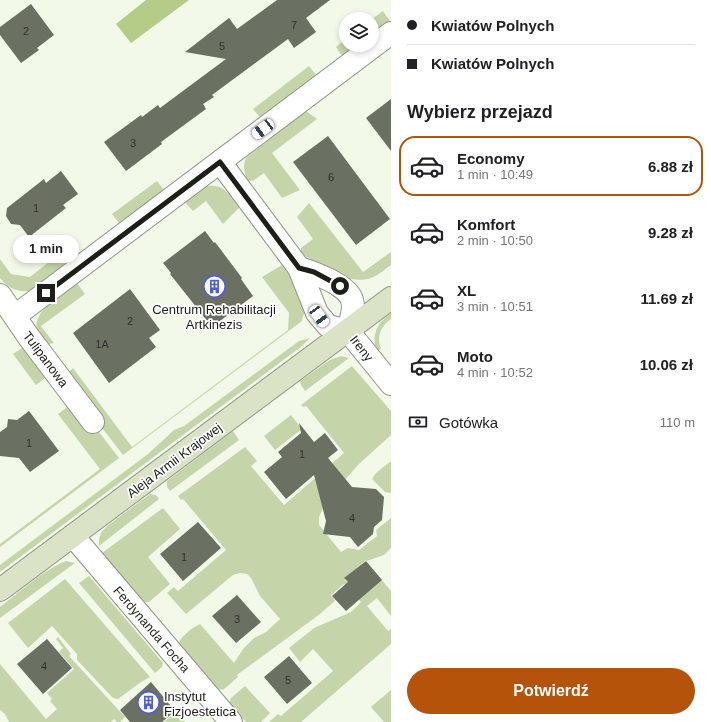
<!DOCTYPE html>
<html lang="pl">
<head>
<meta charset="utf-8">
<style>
  :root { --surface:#fff; --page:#f2f2f2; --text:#202124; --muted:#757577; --line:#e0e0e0; --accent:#b45309 }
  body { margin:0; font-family:Arial,sans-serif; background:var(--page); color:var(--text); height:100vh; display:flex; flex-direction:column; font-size:15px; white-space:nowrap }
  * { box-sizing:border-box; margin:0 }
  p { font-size:13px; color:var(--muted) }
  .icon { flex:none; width:22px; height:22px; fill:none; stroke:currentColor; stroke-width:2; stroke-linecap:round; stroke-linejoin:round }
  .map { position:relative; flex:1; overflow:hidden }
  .drawer { display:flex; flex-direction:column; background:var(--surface); width:320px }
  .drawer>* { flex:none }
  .top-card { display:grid; align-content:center; height:88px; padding:0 16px; background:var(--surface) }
  .controls { position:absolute; left:339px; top:12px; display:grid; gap:8px }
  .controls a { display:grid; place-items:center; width:40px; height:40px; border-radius:50%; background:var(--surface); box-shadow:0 2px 6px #0003; font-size:20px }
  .end { position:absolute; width:18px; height:18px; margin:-9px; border:5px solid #1c1e19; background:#fff; box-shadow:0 0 0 2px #fff }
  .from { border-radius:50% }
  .bubble { position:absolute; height:28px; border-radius:14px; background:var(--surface); box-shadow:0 2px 6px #0003; font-size:13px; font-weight:800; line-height:28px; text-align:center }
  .car { position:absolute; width:12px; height:24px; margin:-12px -6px; border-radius:5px; box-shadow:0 0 3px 1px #0007; background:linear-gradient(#fff 24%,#345 0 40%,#fff 0 76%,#345 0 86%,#fff 0) }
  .top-card b { display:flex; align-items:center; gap:14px; height:38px; font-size:15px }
  .top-card b+b { border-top:1px solid var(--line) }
  .top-card i { width:10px; height:10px; background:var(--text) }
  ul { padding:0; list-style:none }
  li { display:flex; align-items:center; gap:12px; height:60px; margin:0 8px 6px; padding:0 8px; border:2px solid transparent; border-radius:16px }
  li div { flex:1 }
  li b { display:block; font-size:15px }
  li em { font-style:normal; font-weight:800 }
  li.on { border-color:var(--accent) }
  li>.icon { width:36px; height:36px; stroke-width:1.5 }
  h2 { padding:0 16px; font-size:18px; line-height:48px }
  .pay { display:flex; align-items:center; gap:10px; height:44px; padding:0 16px; font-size:15px }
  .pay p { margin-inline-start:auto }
  .cta { display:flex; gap:8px; margin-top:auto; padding:8px 16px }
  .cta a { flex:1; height:46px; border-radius:24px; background:var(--accent); color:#fff; font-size:16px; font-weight:800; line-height:46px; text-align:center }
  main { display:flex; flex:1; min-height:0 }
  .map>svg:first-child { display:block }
</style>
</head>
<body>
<main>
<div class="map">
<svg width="391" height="722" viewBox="0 0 391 722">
  <rect width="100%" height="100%" fill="#f3f9e9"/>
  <g fill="#c5d5a9">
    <path d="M383 11 390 21 372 34V19Z"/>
    <path d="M346 39V45H357L342 56 336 47Z"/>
    <path d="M309 66 316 75 260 117 253 109Z"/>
    <path d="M306 111 317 119 272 153 300 190 282 198 264 173 253 181 247 180C244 171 242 165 247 157Z"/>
    <path d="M157 181 164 190 119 223 112 214Z"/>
    <path d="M207 186C225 184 230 195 239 208L223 224 206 201 193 211 185 202Z"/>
    <path d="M309 203 363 272 391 252V265C376 276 371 282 351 279L347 283 301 253V248L313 239 297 217Z"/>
    <path d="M64 250 71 259 29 291C16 292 8 288 0 278V259L11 274 30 277Z"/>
    <path d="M282 265 292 279 307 311 303 316 302 321 123 455 96 420 68 373 73 368 132 447 288 330 289 313 262 277Z"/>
    <path d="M77 283 85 294 41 326 54 343 46 345C43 340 38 335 37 329 32 311 64 293 77 283Z"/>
    <path d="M391 313V319C381 326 376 336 381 349L376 352C372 334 376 324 391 313Z"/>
    <path d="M310 338 302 346 0 572V565L148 454 174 430 184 426 299 341Z"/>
    <path d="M25 346 48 376 36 385 13 354Z"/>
    <path d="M341 356 349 358 305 391 301 385 300 381 330 360Z"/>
    <path d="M352 366 391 411V435L359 464 342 483 324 506 319 517V525L341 552 348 548 359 550 377 536 376 530 391 518V548L384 555 367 561 366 560 344 579 360 597 381 579 391 591V616L377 598 367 606 388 631 391 629V644L301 722H269L278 714 281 716 333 671 313 649 300 662 289 648 314 628 351 612 361 602 344 584 331 595 335 601 320 614 241 672 237 675 238 677 223 690 218 689 179 643C181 636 193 627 200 624L234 663 243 649 254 638 266 632 280 619 260 596 251 578 247 574 240 573 233 575 186 614 167 593 174 587 178 591 226 550 183 499 181 500 178 496 245 447 257 461 251 466 284 505 344 453 306 406 303 407 301 405Z"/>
    <path d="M70 405 92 423 119 458 0 547V544L100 469 58 414Z"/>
    <path d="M291 415 302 429 275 450 264 436Z"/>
    <path d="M233 431 239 440 170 491 167 487V481Z"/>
    <path d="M391 461V493L385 492 372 479 376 473Z"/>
    <path d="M150 494 156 495 159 499 99 546C98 537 101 532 107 526Z"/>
    <path d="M163 508 180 529 148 557 170 584 149 602H144L102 553Z"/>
    <path d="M66 561 75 563 0 618V607C18 593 46 568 66 561Z"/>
    <path d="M89 576 163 663 162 667 155 673 79 583Z"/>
    <path d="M65 579 150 677 141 682 118 699 113 698 77 660V654L52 626 28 648 8 623Z"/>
    <path d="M58 637 71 654 69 656 125 717 120 722H117L114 719 111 722H9L5 714 0 710V664L46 719 57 709 50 701 52 699 47 693 74 669 59 652 63 648 56 639Z"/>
    <path d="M245 686 270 713 261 722H246L229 703 231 698Z"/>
    <path d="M391 690V722H384L371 707Z"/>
    <path d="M176 712 185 722H164Z"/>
  </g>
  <path fill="#b4cc87" d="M146 0H189L131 43 116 24Z"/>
  <g fill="#6a7062">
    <path d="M277 0H330L306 18 316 32 294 48 288 39 212 95 214 97 203 104 206 109 161 142 162 144 126 171 104 142 141 115 142 117 158 105 160 108 226 59 185 52 229 18 237 29Z"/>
    <path d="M31 4 54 35 37 48 39 50 21 63 0 35V27Z"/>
    <path d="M391 99V151L366 118Z"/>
    <path d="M328 136 390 219 356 245 293 162Z"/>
    <path d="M61 171 78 194 63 205 66 208 29 237 20 225 11 224 6 216 7 208 44 179 46 183Z"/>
    <path d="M205 231 214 243 215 242 242 278 241 279 253 296 212 327 170 274 171 273 163 263Z"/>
    <path d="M130 289 160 330 149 338 156 347 109 383 73 333Z"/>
    <path d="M29 411 59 451 30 472 19 458 0 456V432L7 427 8 419 17 420Z"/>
    <path d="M299 423 314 442 325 433 338 450 328 458 352 487 376 489 384 497 382 520 374 527 373 534 358 547 350 537 323 534 326 521 314 475 286 499 264 472 282 457 278 452 301 433Z"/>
    <path d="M198 522 221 548 183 581 160 554Z"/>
    <path d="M366 561 382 580 346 611 332 596 348 582 344 578Z"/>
    <path d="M237 595 261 622 236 643 212 616Z"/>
    <path d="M47 639 72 668 43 694 17 664Z"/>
    <path d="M289 656 312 683 287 704 264 677Z"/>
    <path d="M151 682 175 711 162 722H130L120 710Z"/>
  </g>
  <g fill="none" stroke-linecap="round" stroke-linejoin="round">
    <defs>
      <g id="street">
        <path d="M220 162 299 268 317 313 328 326 348 331"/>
        <path d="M299 268C313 272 348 285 352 300 355 309 350 322 348 331"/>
        <path d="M0 295 28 336 93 422"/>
        <path d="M15 316 391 33"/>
        <path d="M348 331 391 384"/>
        <path d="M73 536 231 722"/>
      </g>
      <path id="secondary" d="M0 590 391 298"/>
    </defs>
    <use href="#street" stroke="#909687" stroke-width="24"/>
    <use href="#secondary" stroke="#909687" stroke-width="24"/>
    <use href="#street" stroke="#fff" stroke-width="22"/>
    <use href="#secondary" stroke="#dae3c5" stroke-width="22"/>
  </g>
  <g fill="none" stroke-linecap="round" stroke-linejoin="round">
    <path stroke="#1c1e19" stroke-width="5" d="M46 293 220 162 299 268 314 272 340 286"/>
  </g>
  <defs>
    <symbol id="building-ring" viewBox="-11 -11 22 22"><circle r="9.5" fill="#fff" stroke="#515ed4" stroke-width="1.5"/><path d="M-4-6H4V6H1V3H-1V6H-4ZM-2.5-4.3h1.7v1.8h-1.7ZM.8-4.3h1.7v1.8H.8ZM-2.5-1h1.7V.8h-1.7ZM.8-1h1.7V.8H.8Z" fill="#515ed4"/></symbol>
  </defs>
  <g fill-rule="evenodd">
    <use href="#building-ring" x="202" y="274" width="25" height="25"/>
    <use href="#building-ring" x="136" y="690" width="25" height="25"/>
  </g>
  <g text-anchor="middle" stroke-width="3.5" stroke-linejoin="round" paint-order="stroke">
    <g font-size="11" fill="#30322b">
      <text x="294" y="29">7</text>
      <text x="26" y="35">2</text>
      <text x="222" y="50">5</text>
      <text x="133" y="147">3</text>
      <text x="331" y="181">6</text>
      <text x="36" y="212">1</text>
      <text x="130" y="325">2</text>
      <text x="102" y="348">1A</text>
      <text x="29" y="447">1</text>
      <text x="302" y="458">1</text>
      <text x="352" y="522">4</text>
      <text x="184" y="561">1</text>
      <text x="237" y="623">3</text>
      <text x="44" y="670">4</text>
      <text x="288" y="684">5</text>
    </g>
    <g font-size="13" fill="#1c1e19" stroke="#fff">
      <text x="214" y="314">Centrum Rehabilitacji<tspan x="214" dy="15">Artkinezis</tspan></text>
      <text x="164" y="701" text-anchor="start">Instytut<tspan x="164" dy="15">Fizjoestetica</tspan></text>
    </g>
    <g font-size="13" fill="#1c1e19" stroke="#fff">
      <text transform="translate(362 348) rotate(52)" y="5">Ireny</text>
      <text transform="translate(46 359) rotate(53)" y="5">Tulipanowa</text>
      <text transform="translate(174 460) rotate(-37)" y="5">Aleja Armii Krajowej</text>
      <text transform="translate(152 629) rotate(49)" y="5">Ferdynanda Focha</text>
    </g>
  </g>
</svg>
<div class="controls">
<a><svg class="icon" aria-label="layers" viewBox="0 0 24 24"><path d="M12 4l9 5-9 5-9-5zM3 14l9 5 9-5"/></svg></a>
</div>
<i class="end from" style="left:340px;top:286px"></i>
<i class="end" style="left:46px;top:293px"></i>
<div class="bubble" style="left:13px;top:235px;width:66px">1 min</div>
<i class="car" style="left:263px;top:129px;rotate:233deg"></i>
<i class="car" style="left:319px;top:316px;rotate:144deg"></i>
</div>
<section class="drawer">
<div class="top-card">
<b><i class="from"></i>Kwiatów Polnych</b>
<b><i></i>Kwiatów Polnych</b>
</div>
<h2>Wybierz przejazd</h2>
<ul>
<li class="on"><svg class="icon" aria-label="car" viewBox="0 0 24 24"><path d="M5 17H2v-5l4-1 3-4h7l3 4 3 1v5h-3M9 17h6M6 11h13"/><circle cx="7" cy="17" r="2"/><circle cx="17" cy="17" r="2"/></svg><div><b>Economy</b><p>1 min · 10:49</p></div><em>6.88 zł</em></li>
<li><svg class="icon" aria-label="car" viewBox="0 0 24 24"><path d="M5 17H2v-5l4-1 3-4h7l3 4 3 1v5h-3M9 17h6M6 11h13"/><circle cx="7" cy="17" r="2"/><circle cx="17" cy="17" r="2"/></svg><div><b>Komfort</b><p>2 min · 10:50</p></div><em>9.28 zł</em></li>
<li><svg class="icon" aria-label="car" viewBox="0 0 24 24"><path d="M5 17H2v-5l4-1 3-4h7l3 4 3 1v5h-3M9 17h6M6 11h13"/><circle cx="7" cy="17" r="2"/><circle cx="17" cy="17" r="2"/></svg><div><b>XL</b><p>3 min · 10:51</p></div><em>11.69 zł</em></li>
<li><svg class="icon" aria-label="car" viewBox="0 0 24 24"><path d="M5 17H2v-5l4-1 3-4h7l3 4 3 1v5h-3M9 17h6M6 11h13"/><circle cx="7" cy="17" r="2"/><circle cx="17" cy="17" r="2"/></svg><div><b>Moto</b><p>4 min · 10:52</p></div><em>10.06 zł</em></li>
</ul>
<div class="pay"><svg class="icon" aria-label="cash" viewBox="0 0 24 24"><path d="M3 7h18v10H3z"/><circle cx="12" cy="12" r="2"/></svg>Gotówka<p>110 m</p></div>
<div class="cta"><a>Potwierdź</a></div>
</section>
</main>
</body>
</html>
